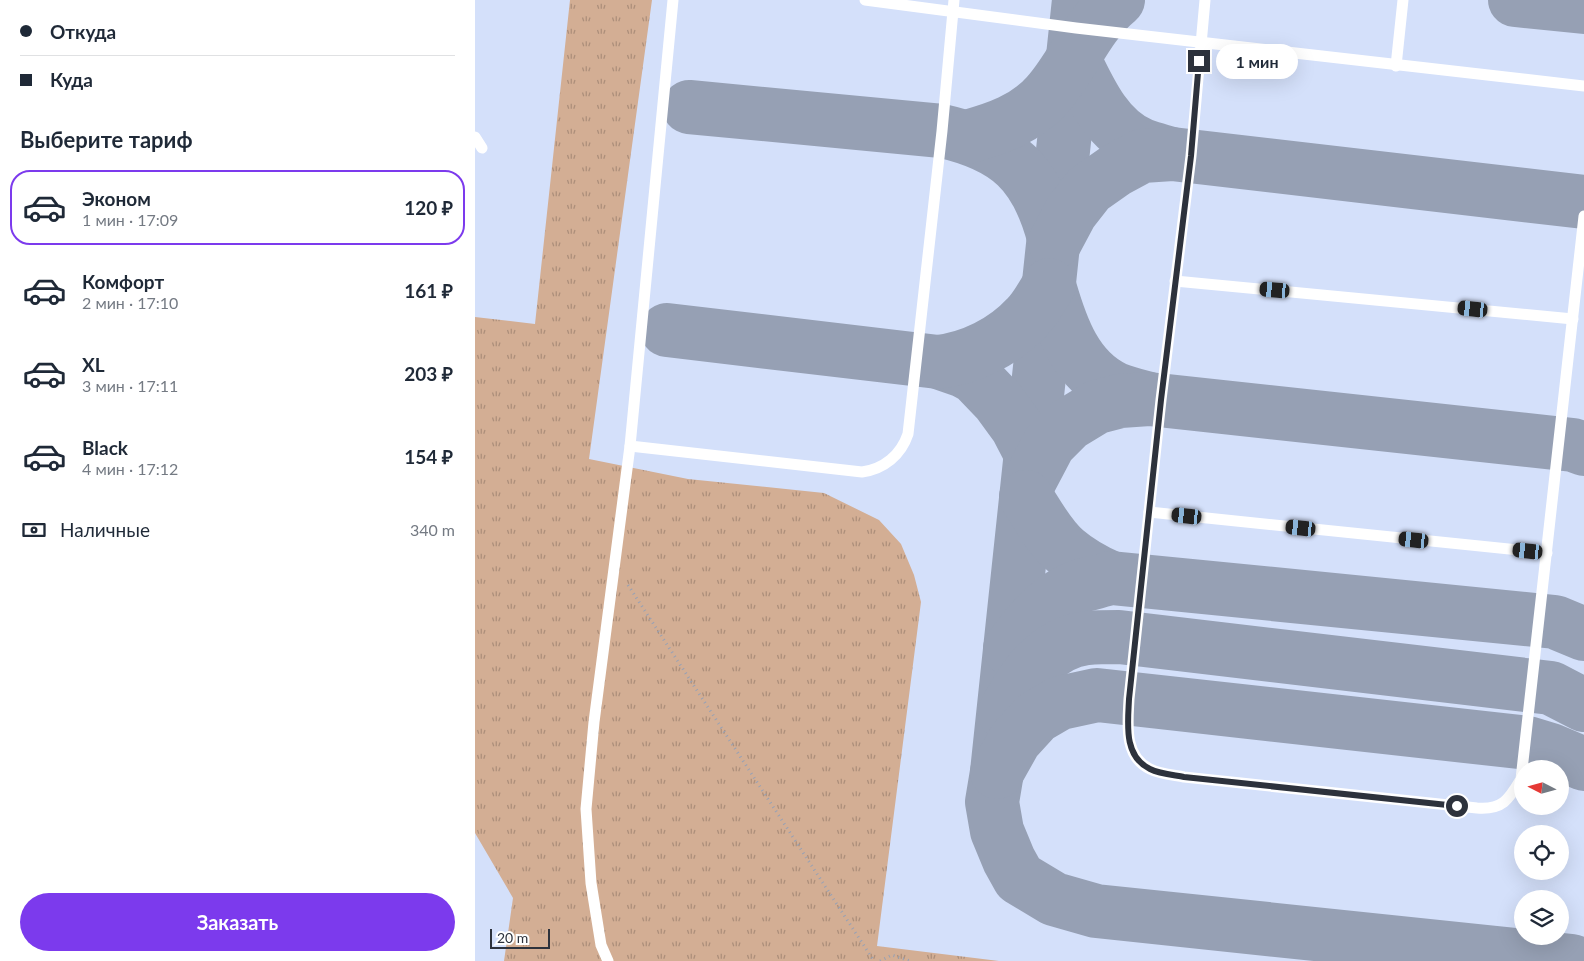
<!DOCTYPE html>
<html lang="ru">
<head>
<meta charset="utf-8">
<style>
  :root { --surface:#fff; --page:#f2f2f3; --text:#1f2937; --muted:#747a83; --line:#e0e1e3; --accent:#7c3aed }
  body { margin:0; font-family:Lato,sans-serif; background:var(--page); color:var(--text); height:100vh; display:flex; flex-direction:column; font-size:19px; white-space:nowrap }
  * { box-sizing:border-box; margin:0 }
  p { font-size:16px; color:var(--muted) }
  .icon { flex:none; width:28px; height:28px; fill:none; stroke:currentColor; stroke-width:2; stroke-linecap:round; stroke-linejoin:round }
  .map { position:relative; flex:1; overflow:hidden }
  .details { display:flex; flex-direction:column; background:var(--surface); width:475px }
  .details>* { flex:none }
  .banner { display:grid; align-content:center; height:110px; padding:0 20px; background:var(--surface) }
  .needle { width:32px; rotate:276deg }
  .tools { position:absolute; left:1039px; top:760px; display:grid; gap:10px }
  .tools a { display:grid; place-items:center; width:55px; height:55px; border-radius:50%; background:var(--surface); box-shadow:0 5px 20px #0002; font-size:25px }
  .scale { position:absolute; left:15px; bottom:12px; width:60px; box-sizing:border-box; padding-left:5px; border:2px solid #2d323c; border-top:0; font-size:14px; line-height:18px; white-space:nowrap; color:#2d323c; -webkit-text-stroke:4px #fff; paint-order:stroke }
  .end { position:absolute; width:22px; height:22px; margin:-11px; border:6px solid #2d323c; background:#fff; box-shadow:0 0 0 2px #fff }
  .from { border-radius:50% }
  .bubble { position:absolute; height:35px; border-radius:18px; background:var(--surface); box-shadow:0 5px 20px #0002; font-size:16px; font-weight:700; line-height:35px; text-align:center }
  .car { position:absolute; width:15px; height:30px; margin:-15px -8px; border-radius:6px; box-shadow:0 0 4px 1px #0007; background:linear-gradient(#222 24%,#8ab4d8 0 40%,#222 0 76%,#8ab4d8 0 86%,#222 0) }
  .banner b { display:flex; align-items:center; gap:18px; height:48px; font-size:19px }
  .banner b+b { border-top:1px solid var(--line) }
  .banner i { width:12px; height:12px; background:var(--text) }
  ul { padding:0; list-style:none }
  li { display:flex; align-items:center; gap:15px; height:75px; margin:0 10px 8px; padding:0 10px; border:2px solid transparent; border-radius:20px }
  li div { flex:1 }
  li b { display:block; font-size:19px }
  li em { font-style:normal; font-weight:700 }
  li.active { border-color:var(--accent) }
  li>.icon { width:45px; height:45px; stroke-width:1.5 }
  h2 { padding:0 20px; font-size:22px; line-height:60px }
  .pay { display:flex; align-items:center; gap:12px; height:55px; padding:0 20px; font-size:19px }
  .pay p { margin-inline-start:auto }
  .button { display:flex; gap:10px; margin-top:auto; padding:10px 20px }
  .button a { flex:1; height:58px; border-radius:30px; background:var(--accent); color:#fff; font-size:20px; font-weight:700; line-height:58px; text-align:center }
  main { display:flex; flex:1; min-height:0 }
  .map>svg:first-child { display:block }
</style>
</head>
<body>
<main>
<section class="details">
<div class="banner">
<b><i class="from"></i>Откуда</b>
<b><i></i>Куда</b>
</div>
<h2>Выберите тариф</h2>
<ul>
<li class="active"><svg class="icon" aria-label="car" viewBox="0 0 24 24"><path d="M5 17H2v-5l4-1 3-4h7l3 4 3 1v5h-3M9 17h6M6 11h13"/><circle cx="7" cy="17" r="2"/><circle cx="17" cy="17" r="2"/></svg><div><b>Эконом</b><p>1 мин · 17:09</p></div><em>120 ₽</em></li>
<li><svg class="icon" aria-label="car" viewBox="0 0 24 24"><path d="M5 17H2v-5l4-1 3-4h7l3 4 3 1v5h-3M9 17h6M6 11h13"/><circle cx="7" cy="17" r="2"/><circle cx="17" cy="17" r="2"/></svg><div><b>Комфорт</b><p>2 мин · 17:10</p></div><em>161 ₽</em></li>
<li><svg class="icon" aria-label="car" viewBox="0 0 24 24"><path d="M5 17H2v-5l4-1 3-4h7l3 4 3 1v5h-3M9 17h6M6 11h13"/><circle cx="7" cy="17" r="2"/><circle cx="17" cy="17" r="2"/></svg><div><b>XL</b><p>3 мин · 17:11</p></div><em>203 ₽</em></li>
<li><svg class="icon" aria-label="car" viewBox="0 0 24 24"><path d="M5 17H2v-5l4-1 3-4h7l3 4 3 1v5h-3M9 17h6M6 11h13"/><circle cx="7" cy="17" r="2"/><circle cx="17" cy="17" r="2"/></svg><div><b>Black</b><p>4 мин · 17:12</p></div><em>154 ₽</em></li>
</ul>
<div class="pay"><svg class="icon" aria-label="cash" viewBox="0 0 24 24"><path d="M3 7h18v10H3z"/><circle cx="12" cy="12" r="2"/></svg>Наличные<p>340 m</p></div>
<div class="button"><a>Заказать</a></div>
</section>
<div class="map">
<svg width="1109" height="961" viewBox="0 0 1109 961">
  <defs>
    <pattern id="grass-tufts" width="24" height="20" patternUnits="userSpaceOnUse" patternTransform="scale(1.25)"><rect width="24" height="20" fill="#d3ae94"/><path d="M3 7l-1-3M5 7V3M7 7l1-3M15 17l-1-3M17 17v-4M19 17l1-3" fill="none" stroke="#ac8e7a"/></pattern>
  </defs>
  <rect width="100%" height="100%" fill="#d4e0fa"/>
  <path fill="url(#grass-tufts)" d="M95 0H177L114 459 213 479 349 493 404 520 426 544 439 575 446 602 402 946 524 961H29L38 898 0 833V317L60 324Z"/>
  <g fill="none" stroke-linecap="round" stroke-linejoin="round">
    <g stroke="#96a0b4" stroke-width="54">
      <path d="M604 0 522 772 517 802 522 831 534 860 544 878 579 899 621 911 1097 961"/>
      <path d="M1040 0 1109 7"/>
      <path d="M598 57C614 90 631 130 667 145 677 149 687 151 697 154"/>
      <path d="M214 107 467 131C533 146 562 173 579 238"/>
      <path d="M492 137C521 129 551 119 572 95 599 65 611 26 643 0"/>
      <path d="M580 242 596 212 614 189 641 170 667 156 697 154 1109 202"/>
      <path d="M575 289C586 327 601 371 641 389 651 393 663 396 674 399"/>
      <path d="M192 330 463 362 489 371 500 377 523 401 542 427 556 454"/>
      <path d="M463 362C496 358 529 342 552 317 561 308 567 296 574 285"/>
      <path d="M554 482 574 444 594 424 622 407 645 401 674 399 1098 445 1109 449"/>
      <path d="M551 497C563 515 574 537 591 551 605 563 620 571 636 578"/>
      <path d="M535 649C553 624 575 596 606 586 615 583 626 581 636 578L1080 622 1109 634"/>
      <path d="M530 713C547 678 571 643 612 638 623 637 633 637 644 637L1076 688 1109 705"/>
      <path d="M522 772 540 740 561 717 585 703 622 695 1053 743 1076 750 1109 764"/>
    </g>
    <g stroke="#97a1b5" stroke-width="3" stroke-dasharray="1 4" stroke-linecap="butt">
      <path d="M153 585 399 961"/>
      <path d="M405 961 417 955 435 961"/>
    </g>
    <g stroke="#fff" stroke-width="11">
      <path d="M390 0 601 28 1109 86"/>
      <path d="M730 0 716 156 686 400 654 699C653 723 648 756 675 769 685 774 699 775 709 777L1002 808C1028 810 1034 799 1046 779L1109 216"/>
      <path d="M921 66 928 0"/>
      <path d="M0 137 7 148"/>
      <path d="M700 281 1098 319"/>
      <path d="M155 446 387 472C409 469 426 455 433 434L467 131 479 0"/>
      <path d="M674 512 1072 553"/>
      <path d="M133 961 126 945 116 883 111 809 119 722 155 446 198 0"/>
    </g>
  </g>
  <g fill="none" stroke-linecap="round" stroke-linejoin="round">
    <path stroke="#2d323c" stroke-width="6" d="M724 61 716 156 686 400 654 699C653 723 648 756 675 769 685 774 699 775 709 777L982 806"/>
  </g>
</svg>
<div class="tools">
<a><svg class="needle" viewBox="-14 -14 28 28"><path d="M0-13l5 13h-10z" fill="#e53935"/><path d="M0 13l5-13h-10z" fill="#747a83"/></svg></a>
<a><svg class="icon" aria-label="locate" viewBox="0 0 24 24"><circle cx="12" cy="12" r="6"/><path d="M12 2v4M12 18v4M2 12h4M18 12h4"/></svg></a>
<a><svg class="icon" aria-label="layers" viewBox="0 0 24 24"><path d="M12 4l9 5-9 5-9-5zM3 14l9 5 9-5"/></svg></a>
</div>
<div class="scale">20 m</div>
<i class="end from" style="left:982px;top:806px"></i>
<i class="end" style="left:724px;top:61px"></i>
<div class="bubble" style="left:741px;top:44px;width:82px">1 мин</div>
<i class="car" style="left:800px;top:290px;rotate:275deg"></i>
<i class="car" style="left:998px;top:309px;rotate:276deg"></i>
<i class="car" style="left:712px;top:516px;rotate:276deg"></i>
<i class="car" style="left:826px;top:528px;rotate:276deg"></i>
<i class="car" style="left:939px;top:540px;rotate:276deg"></i>
<i class="car" style="left:1053px;top:551px;rotate:276deg"></i>
</div>
</main>
</body>
</html>
